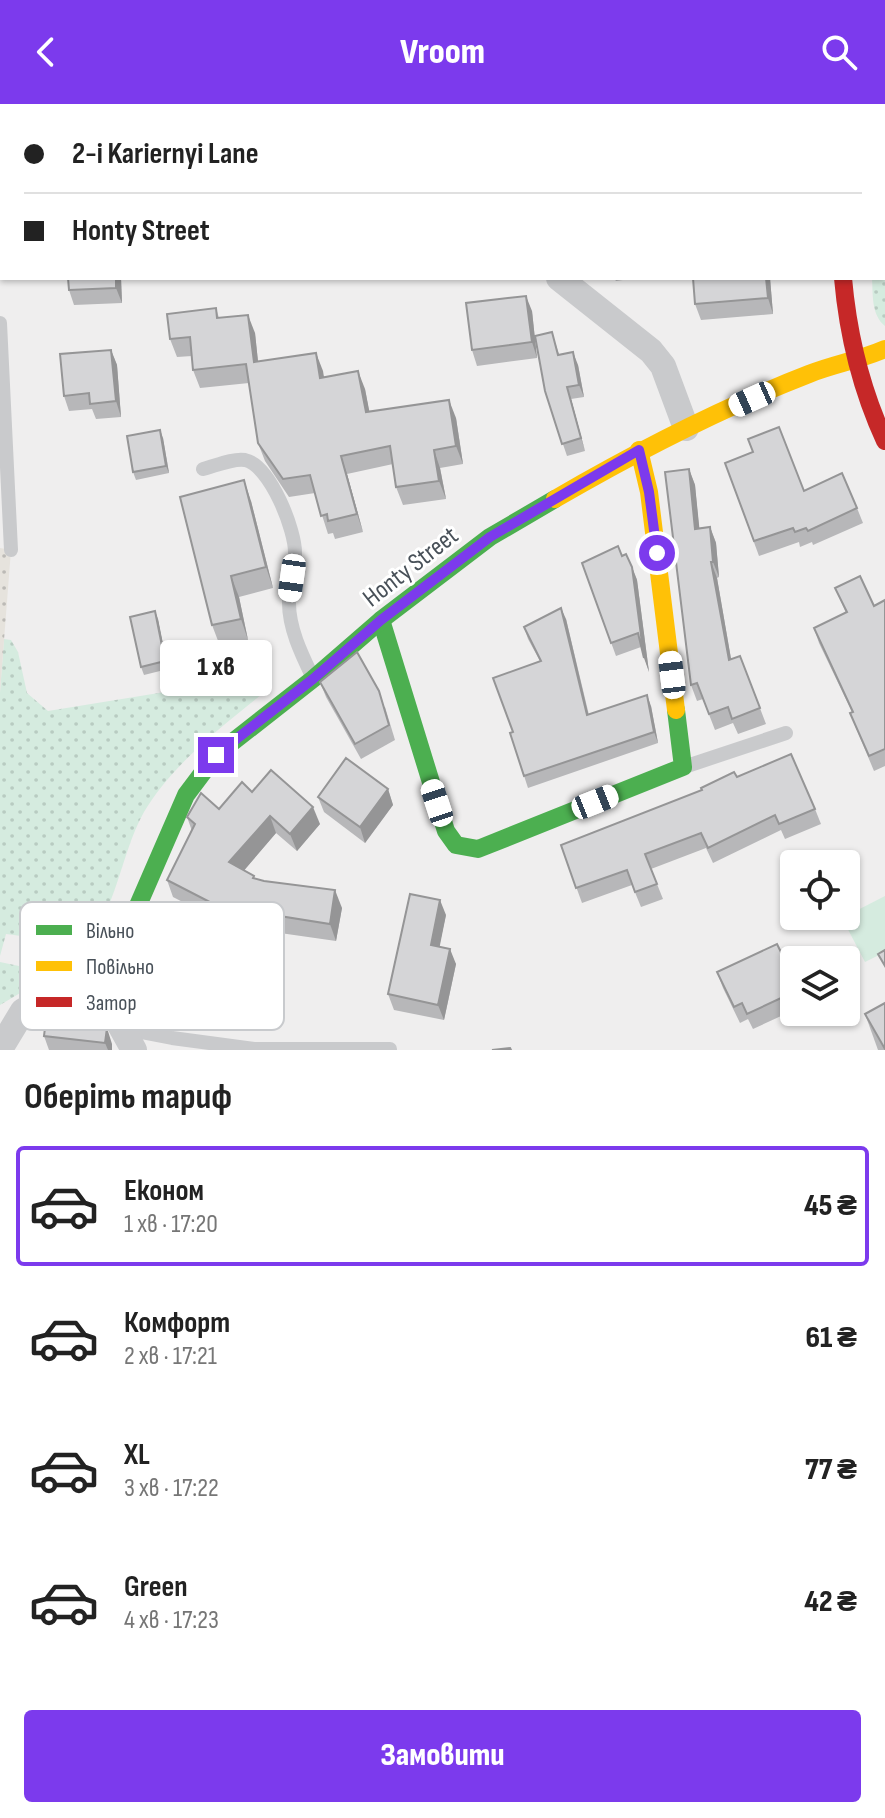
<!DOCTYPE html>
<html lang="uk">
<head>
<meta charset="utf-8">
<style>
  :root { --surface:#fff; --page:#f2f2f2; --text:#222; --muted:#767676; --line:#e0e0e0; --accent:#7c3aed }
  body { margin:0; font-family:"Sofia Sans Condensed",sans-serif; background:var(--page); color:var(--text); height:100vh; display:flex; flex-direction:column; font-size:30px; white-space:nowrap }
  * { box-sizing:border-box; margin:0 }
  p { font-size:26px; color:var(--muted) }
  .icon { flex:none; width:44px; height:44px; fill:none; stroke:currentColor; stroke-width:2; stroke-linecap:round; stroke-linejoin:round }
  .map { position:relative; height:946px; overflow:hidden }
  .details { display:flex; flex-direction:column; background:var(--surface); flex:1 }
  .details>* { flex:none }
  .banner { position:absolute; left:0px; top:0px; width:886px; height:176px; box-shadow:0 2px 6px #0004; display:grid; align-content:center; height:176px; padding:0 24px; background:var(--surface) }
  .fabs { position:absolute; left:780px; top:746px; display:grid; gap:16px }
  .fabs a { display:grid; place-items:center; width:80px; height:80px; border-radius:8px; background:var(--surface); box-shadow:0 2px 6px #0004; font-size:40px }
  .end { position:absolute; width:36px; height:36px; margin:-18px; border:10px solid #7c3aed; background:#fff; box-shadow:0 0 0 4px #fff }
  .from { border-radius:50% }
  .bubble { position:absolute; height:56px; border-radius:8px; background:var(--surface); box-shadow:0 2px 6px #0004; font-size:26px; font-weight:800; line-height:56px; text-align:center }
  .car { position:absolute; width:24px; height:48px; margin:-24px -12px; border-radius:10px; box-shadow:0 0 6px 2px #0007; background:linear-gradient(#fff 24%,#345 0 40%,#fff 0 76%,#345 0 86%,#fff 0) }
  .banner b { display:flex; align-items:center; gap:28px; height:76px; font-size:30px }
  .banner b+b { border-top:2px solid var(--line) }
  .banner i { width:20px; height:20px; background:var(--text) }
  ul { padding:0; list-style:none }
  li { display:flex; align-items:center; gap:24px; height:120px; margin:0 16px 12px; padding:0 8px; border:4px solid transparent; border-radius:8px }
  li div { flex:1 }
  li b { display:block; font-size:30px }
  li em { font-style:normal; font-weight:800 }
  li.active { border-color:var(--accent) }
  li>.icon { width:72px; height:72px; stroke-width:1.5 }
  h2 { padding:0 24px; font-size:36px; line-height:96px }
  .primary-button { display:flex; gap:16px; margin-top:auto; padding:16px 24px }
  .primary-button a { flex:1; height:92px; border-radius:8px; background:var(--accent); color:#fff; font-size:32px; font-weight:800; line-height:92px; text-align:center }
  header { display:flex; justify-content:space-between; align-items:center; height:104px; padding:0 24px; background:var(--accent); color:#fff; font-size:36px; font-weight:800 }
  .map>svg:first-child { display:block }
</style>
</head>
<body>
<header><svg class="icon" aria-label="back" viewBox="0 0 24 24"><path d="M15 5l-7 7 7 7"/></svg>Vroom<svg class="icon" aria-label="search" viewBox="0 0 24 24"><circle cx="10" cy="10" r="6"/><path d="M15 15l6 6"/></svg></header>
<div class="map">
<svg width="885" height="946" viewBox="0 0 885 946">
  <defs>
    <pattern id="grass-dots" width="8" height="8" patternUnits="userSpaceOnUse" patternTransform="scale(2)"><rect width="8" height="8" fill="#d5ebdf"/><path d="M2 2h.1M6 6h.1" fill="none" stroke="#b8cbc1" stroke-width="1.8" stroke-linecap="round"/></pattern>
    <pattern id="sand-dots" width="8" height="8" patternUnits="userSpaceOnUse" patternTransform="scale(2)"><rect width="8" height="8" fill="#e6e3dd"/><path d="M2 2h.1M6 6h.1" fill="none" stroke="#bcbab6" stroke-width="1.8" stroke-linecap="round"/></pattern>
  </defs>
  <rect width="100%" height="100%" fill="#efeeee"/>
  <g fill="url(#grass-dots)">
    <path d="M884 165 885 166V222C871 211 873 190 872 174H884Z"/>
    <path d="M4 535 11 536 18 548 27 589 48 607 171 587 251 557 271 583C227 618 173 659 144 708 119 753 117 810 80 846L65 835 51 849 29 833 6 830 0 852V588Z"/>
    <path d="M0 858 19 862 37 879 0 901Z"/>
  </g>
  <path fill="url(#sand-dots)" d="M0 444 11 446 0 588Z"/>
  <path fill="#d5ebdf" d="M885 792V848L865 858 842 814Z"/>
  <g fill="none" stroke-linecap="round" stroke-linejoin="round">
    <g stroke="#c9cacc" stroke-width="14">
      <path d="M0 219 11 446"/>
      <path d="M203 365C215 362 233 354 245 356 270 361 296 427 295 450 295 466 288 483 289 499 289 525 302 551 313 574"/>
      <path d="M684 663 786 629"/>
      <path d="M120 924 172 934 254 945H390"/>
    </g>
    <g stroke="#c9cacc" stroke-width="26">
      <path d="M402 0 403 2"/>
      <path d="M559 174 651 247 663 262 686 324"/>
      <path d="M0 945 23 907 57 888 106 875 110 903 134 946"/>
    </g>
    <g stroke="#4caf50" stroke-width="18">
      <path d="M884 137 885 138"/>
      <path d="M381 516 446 727 456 741 478 745 683 663 676 606"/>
      <path d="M106 875 186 691 216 651 313 575 381 516 490 433 555 395"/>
    </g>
    <g stroke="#ffc107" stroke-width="18">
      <path d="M639 346 649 388 676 606"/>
      <path d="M555 395C636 348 721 304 809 270 834 260 860 256 885 245"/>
    </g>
    <g stroke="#c62828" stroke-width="18">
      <path d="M840 0V2"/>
      <path d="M843 174C848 231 861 285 885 337"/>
    </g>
  </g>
  <g fill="#b7b7b9">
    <path d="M17 0H54V2H18Z"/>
    <path d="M68 174H121L122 199 74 201 69 186Z"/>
    <path d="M614 174H636L616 177Z"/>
    <path d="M770 174 773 210 701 216 695 200Z"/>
    <path d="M216 204 219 214 255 229 258 258 316 249 324 274 365 285 369 307 456 314 463 360 440 364 446 395 403 401 396 383 393 360 347 370 363 428 335 435 333 429 328 430 315 389 289 393 265 357 258 339 249 279 200 284 193 266 192 252 177 253 170 235Z"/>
    <path d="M532 207 537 254 477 262 472 246Z"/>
    <path d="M556 241 559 250 578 261 584 293 571 295 585 347 567 352 545 287Z"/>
    <path d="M111 246 117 261 121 313 96 315 92 305 69 307 64 292Z"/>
    <path d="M163 334 169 369 136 376 133 368Z"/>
    <path d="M725 359 804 387 857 404 863 419 813 441 812 438 800 443 799 438 759 452Z"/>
    <path d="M689 365 695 381 699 424 710 423 716 439 719 473 717 474 731 555 740 552 766 620 738 630 733 619 715 626 703 595 697 597 691 581Z"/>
    <path d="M251 397 273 484 239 493 248 536 220 542 212 521Z"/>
    <path d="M622 452 632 463 637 476 649 568 641 543 616 552 582 459Z"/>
    <path d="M835 484 874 502 885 496V662L874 667 856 624 850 609 852 608 819 539 814 524 846 509Z"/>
    <path d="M158 515 168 565 144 571 141 563Z"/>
    <path d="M566 515 589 611 651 602 658 639 528 684 510 629 513 628 540 557 528 535 524 523Z"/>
    <path d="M320 578 385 603 395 636 361 655 326 593Z"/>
    <path d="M737 673 815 705 821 720 785 735 781 726 713 759 706 744 651 765 663 795 641 803 632 781 582 799 561 741Z"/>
    <path d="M388 685 393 701 365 739 324 708 318 693Z"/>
    <path d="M252 688 320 720 297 747 276 729 244 766 255 774 342 804 336 837 280 829 279 833 239 827 173 793 167 776 192 727 187 713 219 705Z"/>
    <path d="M446 811 439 842 456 860 444 916 394 906 388 890Z"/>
    <path d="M717 868 794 875V906L753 925 748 915 740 919 723 884Z"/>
    <path d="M865 910 885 946H878Z"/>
    <path d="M44 932 112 940V946H49Z"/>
  </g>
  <g fill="#959596">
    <path d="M116 174H121L122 199 116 184Z"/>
    <path d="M766 174H770L773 210 768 194Z"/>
    <path d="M526 192 532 207 537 254 532 238Z"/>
    <path d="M248 211 255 229 260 276 254 258Z"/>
    <path d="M111 246 117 261 121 313 116 297Z"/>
    <path d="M573 248 578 261 584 293 579 281Z"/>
    <path d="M316 249 323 267 327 292 320 274Z"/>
    <path d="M358 267 365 285 373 326 366 308Z"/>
    <path d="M567 283 571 295 585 347 581 334Z"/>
    <path d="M449 296 456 314 463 360 456 342Z"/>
    <path d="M160 326 163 334 169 369 166 362Z"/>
    <path d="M434 346 440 364 446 395 439 377Z"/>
    <path d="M341 352 347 370 363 428 357 410Z"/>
    <path d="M689 365 695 381 701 440 695 425Z"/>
    <path d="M244 376 251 397 273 484 266 463Z"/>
    <path d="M710 423 716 439 719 473 713 458Z"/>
    <path d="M711 458 717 474 734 572 729 556Z"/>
    <path d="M632 463 637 476 649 568 644 554Z"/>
    <path d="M231 472 239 493 248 536 241 515Z"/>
    <path d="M561 504 566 515 591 622 587 611Z"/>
    <path d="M155 507 158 515 168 565 165 557Z"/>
    <path d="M647 591 651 602 658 639 654 628Z"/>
    <path d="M388 685 393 701 365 739 360 723Z"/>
    <path d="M313 703 320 720 297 747 290 730Z"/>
    <path d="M270 712 276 729 236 776 229 758Z"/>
    <path d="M335 786 342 804 336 837 330 820Z"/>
    <path d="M440 796 446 811 437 856 431 841Z"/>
    <path d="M273 811 280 829 279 833 273 816Z"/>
    <path d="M450 845 456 860 444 916 438 901Z"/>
    <path d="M107 924 112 940V946H108L105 939Z"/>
  </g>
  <g fill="#d5d5d7" stroke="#959596" stroke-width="2">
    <rect x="94" y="0" width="57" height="2"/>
    <rect x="467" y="0" width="50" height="2"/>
    <path d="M68 174H116V184L69 186Z"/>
    <path d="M693 174H766L768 194 695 200Z"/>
    <path d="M526 192 532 238 472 246 466 199Z"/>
    <path d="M216 204 217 214 248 211 254 258 316 249 320 274 358 267 366 308 449 296 456 342 434 346 439 377 396 383 390 342 341 352 357 410 328 417 327 410 321 412 310 371 283 375 258 339 246 260 193 266 190 233 170 235 167 210Z"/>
    <path d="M552 228 558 251 573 248 579 281 567 283 581 334 562 340 545 287 535 232Z"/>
    <path d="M111 246 116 297 90 300 89 289 64 292 60 250Z"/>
    <path d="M779 323 804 387 842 369 857 404 808 427 806 424 795 428 793 424 754 437 725 359 753 348 748 335Z"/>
    <path d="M160 326 166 362 133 368 127 332Z"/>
    <path d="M689 365 695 425 710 423 713 458H711L729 556 740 552 760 604 732 615 728 603 709 610 697 579 691 581 665 368Z"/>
    <path d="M244 376 266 463 231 472 241 515 212 521 180 393Z"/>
    <path d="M618 442 622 452 626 450 632 463 644 554 638 529 611 539 582 459Z"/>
    <path d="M860 472 874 502 885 496V645L869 652 850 609 853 608 814 524 847 508 835 484Z"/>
    <path d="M561 504 587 611 647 591 654 628 524 672 510 629 513 628 493 574 541 557 524 523Z"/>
    <path d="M155 507 165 557 141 563 130 513Z"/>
    <path d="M357 548 379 587 389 621 355 640 320 578Z"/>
    <path d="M791 650 815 705 779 720 775 711 708 744 701 729 645 750 657 780 635 788 627 766 576 784 561 741 702 686 701 684 734 668 737 673Z"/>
    <path d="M346 654 388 685 360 723 318 693Z"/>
    <path d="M271 666 313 703 290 730 270 712 229 758 254 772 253 774 264 777 335 786 330 820 273 811V816L233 810 167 776 195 720 187 713 201 689 219 705 242 678 252 688Z"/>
    <path d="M410 790 440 796 431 841 450 845 438 901 388 890Z"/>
    <path d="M777 840 794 875V888L747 910 742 899 734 903 717 868Z"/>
    <path d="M885 846V862L878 850Z"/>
    <path d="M885 899V945L865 910Z"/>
    <path d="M48 900 96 905 107 924 105 939 44 932Z"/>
    <path d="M510 944 511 946H492Z"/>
  </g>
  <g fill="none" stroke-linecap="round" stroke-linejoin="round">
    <path stroke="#7c3aed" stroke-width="10" d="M216 651 313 575 381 516 490 433 639 346 649 388 657 449"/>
  </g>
  <g text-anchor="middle" stroke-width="6" stroke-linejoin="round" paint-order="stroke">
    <g font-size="26" fill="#485058" stroke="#fff">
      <text transform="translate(410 462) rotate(-38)" y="9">Honty Street</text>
    </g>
  </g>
  <rect x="20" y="798" width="264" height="128" rx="12" fill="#fff" stroke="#c8cacd" stroke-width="2"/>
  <rect x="36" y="821" width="36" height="10" fill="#4caf50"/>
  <rect x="36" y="857" width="36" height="10" fill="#ffc107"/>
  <rect x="36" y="893" width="36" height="10" fill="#c62828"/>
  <g font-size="22" fill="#485058">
    <text x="86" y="834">Вільно</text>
    <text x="86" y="870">Повільно</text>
    <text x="86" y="906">Затор</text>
  </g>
</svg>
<div class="fabs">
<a><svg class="icon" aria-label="locate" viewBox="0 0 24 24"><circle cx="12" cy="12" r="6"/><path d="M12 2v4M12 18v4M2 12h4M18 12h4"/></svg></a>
<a><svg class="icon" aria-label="layers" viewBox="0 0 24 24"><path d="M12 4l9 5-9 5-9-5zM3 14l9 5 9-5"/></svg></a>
</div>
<i class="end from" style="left:657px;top:449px"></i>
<i class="end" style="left:216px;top:651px"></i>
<div class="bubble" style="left:160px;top:536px;width:112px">1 хв</div>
<i class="car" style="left:752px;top:295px;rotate:246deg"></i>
<i class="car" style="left:292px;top:474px;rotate:188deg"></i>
<i class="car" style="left:672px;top:571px;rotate:353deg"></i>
<i class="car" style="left:595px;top:698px;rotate:68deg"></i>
<i class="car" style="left:437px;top:699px;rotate:342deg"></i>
<div class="banner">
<b><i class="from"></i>2-i Kariernyi Lane</b>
<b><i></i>Honty Street</b>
</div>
</div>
<section class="details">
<h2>Оберіть тариф</h2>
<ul>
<li class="active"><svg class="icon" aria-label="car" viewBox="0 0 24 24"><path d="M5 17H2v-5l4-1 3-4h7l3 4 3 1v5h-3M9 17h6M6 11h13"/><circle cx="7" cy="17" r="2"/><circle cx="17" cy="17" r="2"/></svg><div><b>Економ</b><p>1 хв · 17:20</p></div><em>45 ₴</em></li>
<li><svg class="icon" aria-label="car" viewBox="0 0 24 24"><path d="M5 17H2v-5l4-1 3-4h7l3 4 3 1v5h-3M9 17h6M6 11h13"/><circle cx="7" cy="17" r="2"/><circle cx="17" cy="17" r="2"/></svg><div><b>Комфорт</b><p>2 хв · 17:21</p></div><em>61 ₴</em></li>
<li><svg class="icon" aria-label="car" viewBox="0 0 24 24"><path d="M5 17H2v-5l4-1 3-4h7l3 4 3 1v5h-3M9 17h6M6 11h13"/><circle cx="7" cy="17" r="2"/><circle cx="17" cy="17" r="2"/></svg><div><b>XL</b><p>3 хв · 17:22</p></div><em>77 ₴</em></li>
<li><svg class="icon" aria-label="car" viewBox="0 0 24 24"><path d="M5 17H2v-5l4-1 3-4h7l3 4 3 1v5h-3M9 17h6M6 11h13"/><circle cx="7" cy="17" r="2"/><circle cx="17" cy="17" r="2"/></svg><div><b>Green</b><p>4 хв · 17:23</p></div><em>42 ₴</em></li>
</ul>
<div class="primary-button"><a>Замовити</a></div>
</section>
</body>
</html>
